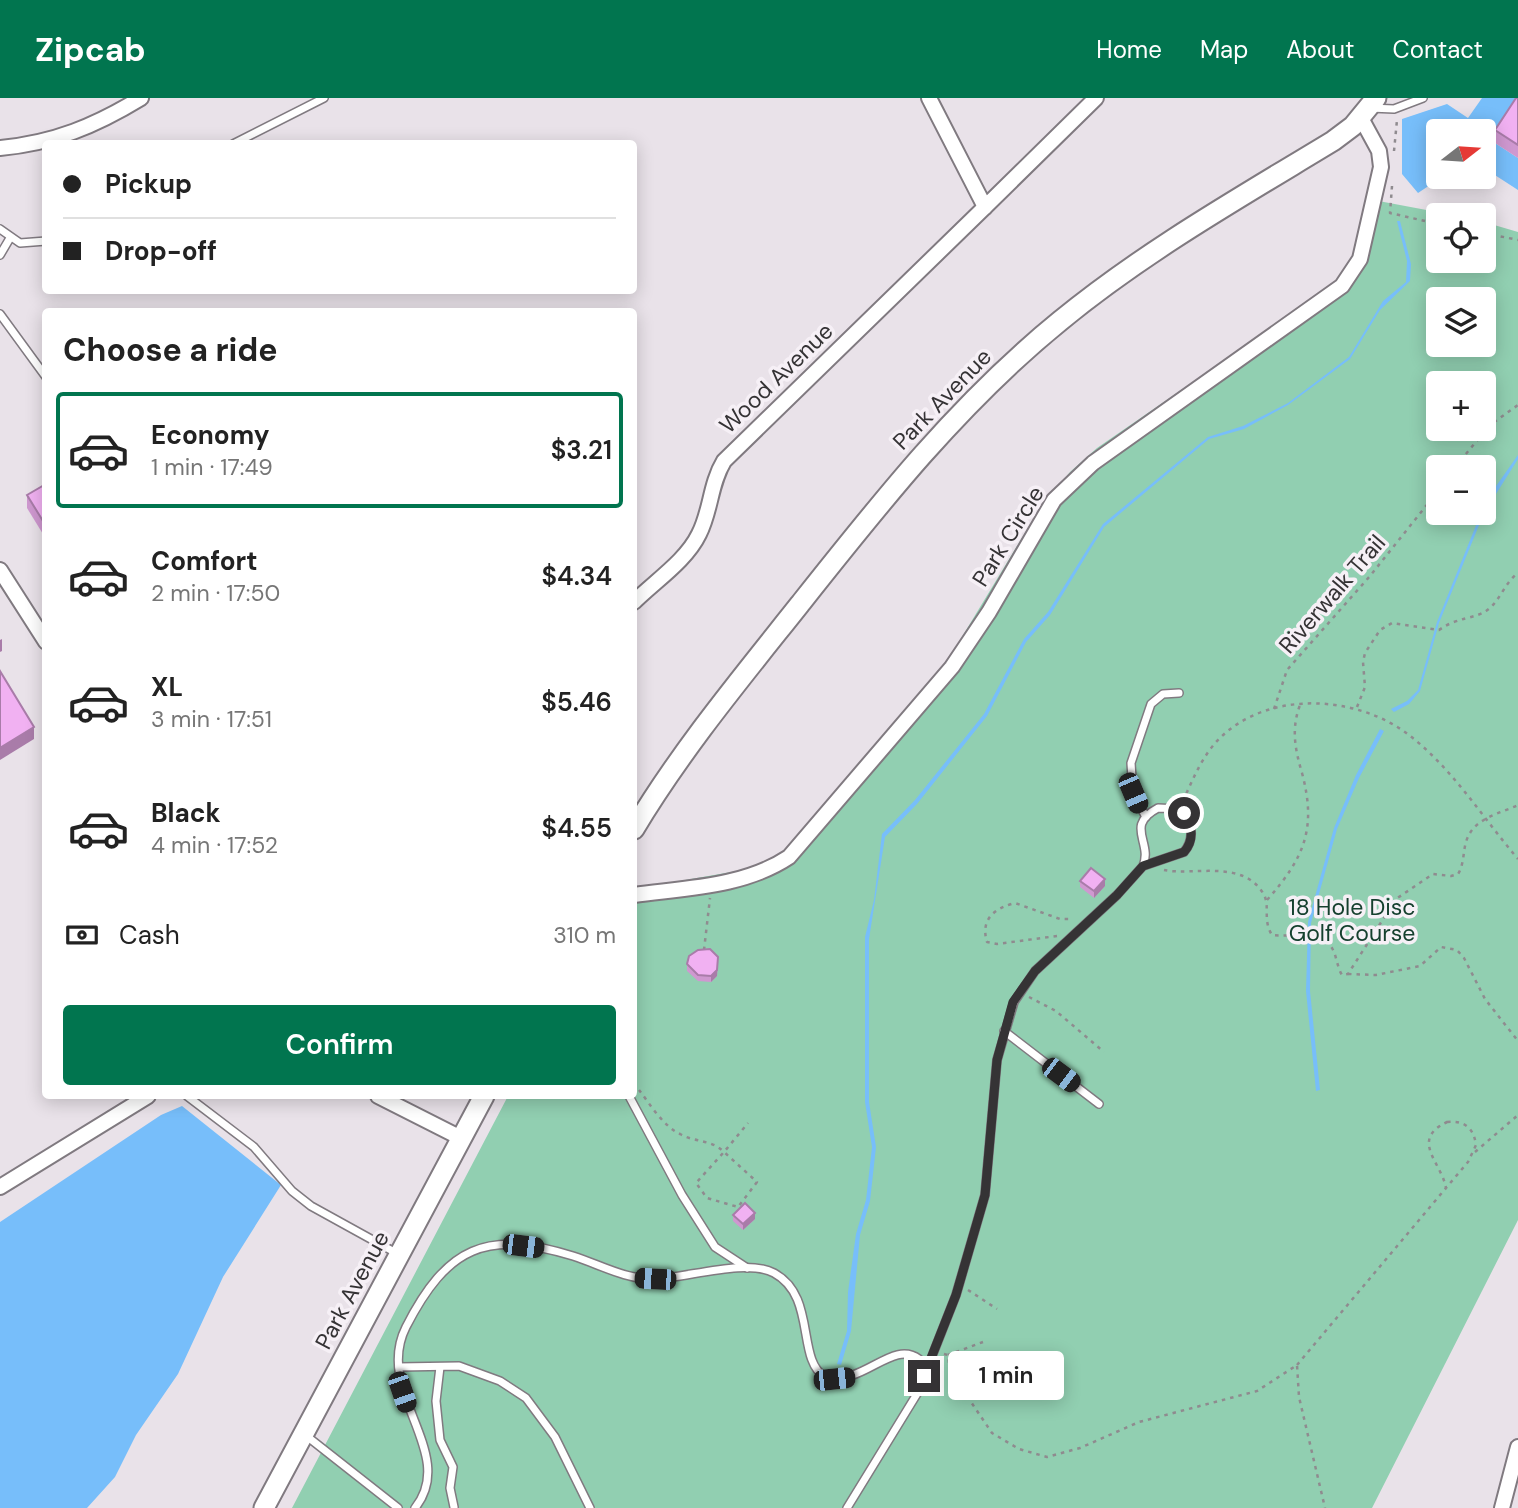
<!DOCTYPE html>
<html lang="en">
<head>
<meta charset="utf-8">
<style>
  :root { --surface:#fff; --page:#f6f6f6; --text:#222; --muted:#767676; --line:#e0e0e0; --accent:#01754f }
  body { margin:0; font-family:"DM Sans",sans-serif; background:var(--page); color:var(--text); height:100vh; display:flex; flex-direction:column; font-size:26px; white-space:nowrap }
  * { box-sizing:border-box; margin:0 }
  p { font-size:23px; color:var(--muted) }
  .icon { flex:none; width:38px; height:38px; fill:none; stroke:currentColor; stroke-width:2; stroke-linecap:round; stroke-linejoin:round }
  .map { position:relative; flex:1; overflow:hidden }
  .panel { position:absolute; left:42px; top:210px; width:595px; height:791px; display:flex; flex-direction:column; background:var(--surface); border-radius:7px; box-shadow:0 4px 18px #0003 }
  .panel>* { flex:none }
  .top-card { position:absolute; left:42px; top:42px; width:595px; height:154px; border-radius:7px; box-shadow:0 4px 18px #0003; display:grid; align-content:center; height:154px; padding:0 21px; background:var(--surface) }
  .needle { width:46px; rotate:73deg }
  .fabs { position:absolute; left:1426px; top:21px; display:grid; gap:14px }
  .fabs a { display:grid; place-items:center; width:70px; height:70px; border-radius:7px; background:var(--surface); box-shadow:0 4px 18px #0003; font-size:35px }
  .end { position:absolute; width:32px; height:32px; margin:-16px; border:9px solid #353335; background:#fff; box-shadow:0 0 0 4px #fff }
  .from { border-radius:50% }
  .bubble { position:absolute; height:49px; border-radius:7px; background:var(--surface); box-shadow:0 4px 18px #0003; font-size:23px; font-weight:600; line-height:49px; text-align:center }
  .car { position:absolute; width:21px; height:42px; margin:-21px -10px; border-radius:9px; box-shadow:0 0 5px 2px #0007; background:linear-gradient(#222 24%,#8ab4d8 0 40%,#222 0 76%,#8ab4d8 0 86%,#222 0) }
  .top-card b { display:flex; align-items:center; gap:24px; height:66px; font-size:26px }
  .top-card b+b { border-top:2px solid var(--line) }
  .top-card i { width:18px; height:18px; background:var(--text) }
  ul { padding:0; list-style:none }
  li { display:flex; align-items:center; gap:21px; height:116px; margin:0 14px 10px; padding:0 7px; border:4px solid transparent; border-radius:7px }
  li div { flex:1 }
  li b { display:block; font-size:26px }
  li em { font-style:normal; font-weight:600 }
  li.current { border-color:var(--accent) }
  li>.icon { width:63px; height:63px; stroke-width:1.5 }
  h2 { padding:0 21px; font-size:32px; line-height:84px }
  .pay { display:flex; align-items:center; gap:18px; height:77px; padding:0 21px; font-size:26px }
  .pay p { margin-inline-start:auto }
  .button { display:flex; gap:14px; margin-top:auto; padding:14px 21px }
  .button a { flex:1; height:80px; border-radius:7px; background:var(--accent); color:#fff; font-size:28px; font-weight:600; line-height:80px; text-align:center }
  header { display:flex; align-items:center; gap:42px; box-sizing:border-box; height:98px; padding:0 35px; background:var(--accent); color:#fff }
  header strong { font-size:33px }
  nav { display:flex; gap:38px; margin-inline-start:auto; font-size:24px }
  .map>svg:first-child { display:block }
</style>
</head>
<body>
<header>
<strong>Zipcab</strong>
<nav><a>Home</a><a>Map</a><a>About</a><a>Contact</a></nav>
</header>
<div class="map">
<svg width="1518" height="1410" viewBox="0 0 1518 1410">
  <rect width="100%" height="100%" fill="#e9e2e9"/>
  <path fill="#91cfb1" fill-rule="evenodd" d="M1368 101 1453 117H1438V163H1484V124L1518 134V1122L1372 1410H292L508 998H634V791L754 770 774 762 801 735 945 567 1040 410 1070 374 1097 350 1338 184 1352 161ZM1438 201H1484V247H1438ZM1438 285H1484V331H1438ZM1438 369H1484V415H1438Z"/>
  <g fill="#77befa">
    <path d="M1482 0H1518L1495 45 1518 60V92L1484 70V33H1438V79H1442L1418 95 1402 76V21L1447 6 1468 20Z"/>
    <path d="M1397 123H1400L1411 166 1410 183 1380 212 1350 261 1288 307 1244 331 1209 341 1104 429 1050 517 1026 544 987 618 917 706 885 739 869 841V1004L876 1049 870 1103 860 1137 851 1233 841 1267 837 1266 847 1233 848 1194 856 1136 866 1102 872 1049 865 1004V839L874 802 882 736 915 702 984 616 1024 541 1048 514 1103 426 1208 339 1243 328 1288 305 1349 259 1383 203 1406 184 1407 163Z"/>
    <path d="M1518 357V361L1484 415 1487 401Z"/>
    <path d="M1481 415H1484L1439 525 1420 593 1409 606 1394 614 1391 611 1407 603 1418 592 1437 524Z"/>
    <path d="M1380 631 1384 633 1359 680 1337 731 1311 825 1310 893 1320 992 1316 993 1306 893 1308 824 1334 730 1356 677Z"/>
    <path d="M182 1008 281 1087 223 1179 178 1276 136 1337 115 1379 87 1410H0V1124L161 1017Z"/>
  </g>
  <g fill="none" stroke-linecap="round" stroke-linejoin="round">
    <defs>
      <g id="lane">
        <path d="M1370 10 1394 11 1423 0"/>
        <path d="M233 46 324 0"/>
        <path d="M0 131 20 145 46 143"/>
        <path d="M0 157 10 140"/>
        <path d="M0 216 46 279"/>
        <path d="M1146 719 1133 695 1131 665 1151 606 1163 596 1179 595"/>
        <path d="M1004 933 1099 1006"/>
        <path d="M187 998 254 1049 292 1093 311 1108 398 1156"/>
        <path d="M629 998 682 1097 715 1149 747 1170"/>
        <path d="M399 1269 459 1268 500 1283 526 1300 555 1339 590 1410"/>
        <path d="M440 1269 436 1303 440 1342 453 1369 450 1390 454 1409"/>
        <path d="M925 1276 956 1197 985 1097 997 962 1014 904 1035 873 1117 797 1143 768 1184 754C1195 741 1193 722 1179 711L1158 710C1124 728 1153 744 1143 768"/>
        <path d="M304 1336 398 1410"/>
        <path d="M415 1410C459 1355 373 1294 406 1229 447 1149 486 1131 573 1158 601 1167 624 1181 654 1181 687 1180 746 1160 774 1175 817 1198 796 1262 825 1279 864 1288 892 1241 919 1261L924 1278 920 1291 847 1410"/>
      </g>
      <g id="street">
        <path d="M929 0 985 109 1096 0"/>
        <path d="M0 50C54 45 95 28 141 0"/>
        <path d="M0 472 46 544"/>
        <path d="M634 504C655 483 686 463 699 436 711 413 710 386 724 363L985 109"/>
        <path d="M634 797C685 790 744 789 789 759L952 569 989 514 1054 402 1093 365 1342 188 1360 161 1381 69 1379 53 1361 20"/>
        <path d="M378 998 461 1040"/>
        <path d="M0 1089 148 998"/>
        <path d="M1502 1410 1518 1349"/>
      </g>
      <g id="secondary">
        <path d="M634 731C682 651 742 579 800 506 880 405 959 305 1060 223 1144 154 1239 100 1333 43L1353 28 1376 0"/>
        <path d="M264 1410 484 998"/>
      </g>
    </defs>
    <use href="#lane" stroke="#807a80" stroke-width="10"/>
    <use href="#street" stroke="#807a80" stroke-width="18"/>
    <use href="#secondary" stroke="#807a80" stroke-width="23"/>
    <g stroke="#8f8b8f" stroke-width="2.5" stroke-dasharray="3.5 5" stroke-linecap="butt">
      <path d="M1394 53 1397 22"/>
      <path d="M1392 88 1390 115 1438 126"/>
      <path d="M1484 135 1518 142"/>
      <path d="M1455 369 1490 327 1518 307"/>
      <path d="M1357 609 1365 589 1363 564 1365 555 1380 532 1392 525 1439 532C1457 519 1474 521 1486 513 1500 504 1504 485 1518 475"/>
      <path d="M1274 611 1287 572 1370 478 1438 393"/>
      <path d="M1183 703C1193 681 1203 656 1221 639 1270 592 1357 597 1409 637 1452 670 1483 720 1518 761"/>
      <path d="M1164 772C1192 778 1242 761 1263 795 1271 808 1262 821 1272 837 1289 839 1321 833 1332 850 1337 859 1337 869 1342 877L1348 876 1396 801 1433 776 1451 778 1458 776C1464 767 1463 754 1466 744 1473 720 1499 716 1518 707"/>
      <path d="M1267 802C1304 760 1317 731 1302 675 1295 651 1291 631 1300 607"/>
      <path d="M1057 838 997 846 987 844C980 821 995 810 1015 805L1060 821H1073"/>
      <path d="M704 852 710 800"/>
      <path d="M1348 876 1376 877 1420 868 1441 849 1457 852 1464 860 1485 901 1518 943"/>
      <path d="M1029 899 1056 913 1104 954"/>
      <path d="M639 992C650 1006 663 1028 680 1036 696 1045 711 1041 724 1054L696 1085 707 1100 738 1109 757 1084 724 1054 748 1025"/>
      <path d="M1447 1024C1465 1022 1474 1031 1476 1047L1468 1064 1446 1090C1442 1065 1409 1042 1447 1024Z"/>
      <path d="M1475 1054 1518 1017"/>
      <path d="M968 1192 997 1211"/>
      <path d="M944 1256 948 1257 950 1273 992 1335 1019 1351 1047 1359 1080 1350 1139 1324 1257 1293 1297 1267 1299 1299 1325 1410"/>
      <path d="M948 1257 983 1244"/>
      <path d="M1297 1267 1446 1090"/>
    </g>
    <use href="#lane" stroke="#fff" stroke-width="7"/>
    <use href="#street" stroke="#fff" stroke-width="14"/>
    <use href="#secondary" stroke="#fff" stroke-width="19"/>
  </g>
  <g fill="#cf98d0">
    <path d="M1518 0V60L1495 45V32Z"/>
    <path d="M46 386V441L27 410V397Z"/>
    <path d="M1080 783 1105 788 1094 800 1080 789Z"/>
    <path d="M718 865 717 878 711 884 698 883 687 873V866Z"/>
    <path d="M733 1117 755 1121 743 1132 733 1123Z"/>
  </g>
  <g fill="#a97ca9">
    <path d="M2 541V553L0 554V542Z"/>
    <path d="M34 629V641L0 662V650Z"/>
    <path d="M1105 781V788L1094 800V793Z"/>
    <path d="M718 859 717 878 711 884V878Z"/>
    <path d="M755 1115V1121L743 1132V1126Z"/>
  </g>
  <g fill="#f1b1f2" stroke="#a97ca9" stroke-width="2">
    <path d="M1516 0H1518V47L1495 32Z"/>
    <path d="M46 386V428L27 397Z"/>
    <path d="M0 573 34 629 0 650Z"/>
    <path d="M1091 770 1105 781 1094 793 1080 783Z"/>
    <path d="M710 851 718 859 717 872 711 878 698 877 687 866 689 858 698 852Z"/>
    <path d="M745 1105 755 1115 743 1126 733 1117Z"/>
  </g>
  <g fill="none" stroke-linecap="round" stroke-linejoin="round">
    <path stroke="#353335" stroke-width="9" d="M924 1278 956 1197 985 1097 997 962 1013 904 1035 873 1117 797 1143 768 1184 754C1194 743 1193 728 1184 715"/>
  </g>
  <g text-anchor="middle" stroke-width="7" stroke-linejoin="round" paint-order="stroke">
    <g font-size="23" fill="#353335" stroke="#f6f0f6">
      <text transform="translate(776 280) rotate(-44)" y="8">Wood Avenue</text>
      <text transform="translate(942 301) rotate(-46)" y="8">Park Avenue</text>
      <text transform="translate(1008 438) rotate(-58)" y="8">Park Circle</text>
      <text transform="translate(1332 496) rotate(-49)" y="8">Riverwalk Trail</text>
      <text transform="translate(352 1192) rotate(-62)" y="8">Park Avenue</text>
    </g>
    <g font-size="23" fill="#15402e" stroke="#f6f0f6">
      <text x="1352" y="817">18 Hole Disc<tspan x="1352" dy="26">Golf Course</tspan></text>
    </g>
  </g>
</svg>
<div class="fabs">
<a><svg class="needle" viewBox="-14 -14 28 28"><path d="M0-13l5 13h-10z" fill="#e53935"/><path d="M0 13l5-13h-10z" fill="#767676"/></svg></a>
<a><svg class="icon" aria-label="locate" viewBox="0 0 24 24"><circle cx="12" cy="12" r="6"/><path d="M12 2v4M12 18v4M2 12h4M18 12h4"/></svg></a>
<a><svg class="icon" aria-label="layers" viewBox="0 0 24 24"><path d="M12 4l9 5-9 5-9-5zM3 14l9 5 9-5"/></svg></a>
<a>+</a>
<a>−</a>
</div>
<i class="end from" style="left:1184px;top:715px"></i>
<i class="end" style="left:924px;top:1278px"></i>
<div class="bubble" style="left:948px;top:1253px;width:116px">1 min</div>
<i class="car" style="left:1133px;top:695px;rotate:157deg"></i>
<i class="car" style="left:1061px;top:977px;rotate:127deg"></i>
<i class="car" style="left:523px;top:1148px;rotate:97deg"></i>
<i class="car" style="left:655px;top:1181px;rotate:273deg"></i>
<i class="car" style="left:834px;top:1281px;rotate:84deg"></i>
<i class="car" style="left:402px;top:1294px;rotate:161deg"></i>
<div class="top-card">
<b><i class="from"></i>Pickup</b>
<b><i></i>Drop-off</b>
</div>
<section class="panel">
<h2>Choose a ride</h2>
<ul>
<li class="current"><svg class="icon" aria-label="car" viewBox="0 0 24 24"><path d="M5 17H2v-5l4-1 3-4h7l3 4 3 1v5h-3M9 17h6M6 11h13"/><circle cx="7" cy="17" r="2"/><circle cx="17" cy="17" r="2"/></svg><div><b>Economy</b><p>1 min · 17:49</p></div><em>$3.21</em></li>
<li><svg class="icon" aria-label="car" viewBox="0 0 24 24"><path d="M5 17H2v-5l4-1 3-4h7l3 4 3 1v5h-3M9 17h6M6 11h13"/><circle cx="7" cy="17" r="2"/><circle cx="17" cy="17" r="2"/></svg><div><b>Comfort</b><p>2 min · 17:50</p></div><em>$4.34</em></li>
<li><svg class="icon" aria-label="car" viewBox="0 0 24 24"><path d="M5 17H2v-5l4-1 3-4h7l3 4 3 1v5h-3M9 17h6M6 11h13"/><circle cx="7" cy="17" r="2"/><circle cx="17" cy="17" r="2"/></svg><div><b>XL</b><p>3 min · 17:51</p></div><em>$5.46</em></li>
<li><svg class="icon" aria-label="car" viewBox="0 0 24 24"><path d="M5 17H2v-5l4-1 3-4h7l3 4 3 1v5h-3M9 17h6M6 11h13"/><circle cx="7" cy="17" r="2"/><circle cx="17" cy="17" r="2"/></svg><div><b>Black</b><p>4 min · 17:52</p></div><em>$4.55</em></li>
</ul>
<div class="pay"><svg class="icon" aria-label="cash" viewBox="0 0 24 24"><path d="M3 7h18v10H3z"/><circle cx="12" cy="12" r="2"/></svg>Cash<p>310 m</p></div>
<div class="button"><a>Confirm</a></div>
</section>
</div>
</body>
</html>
